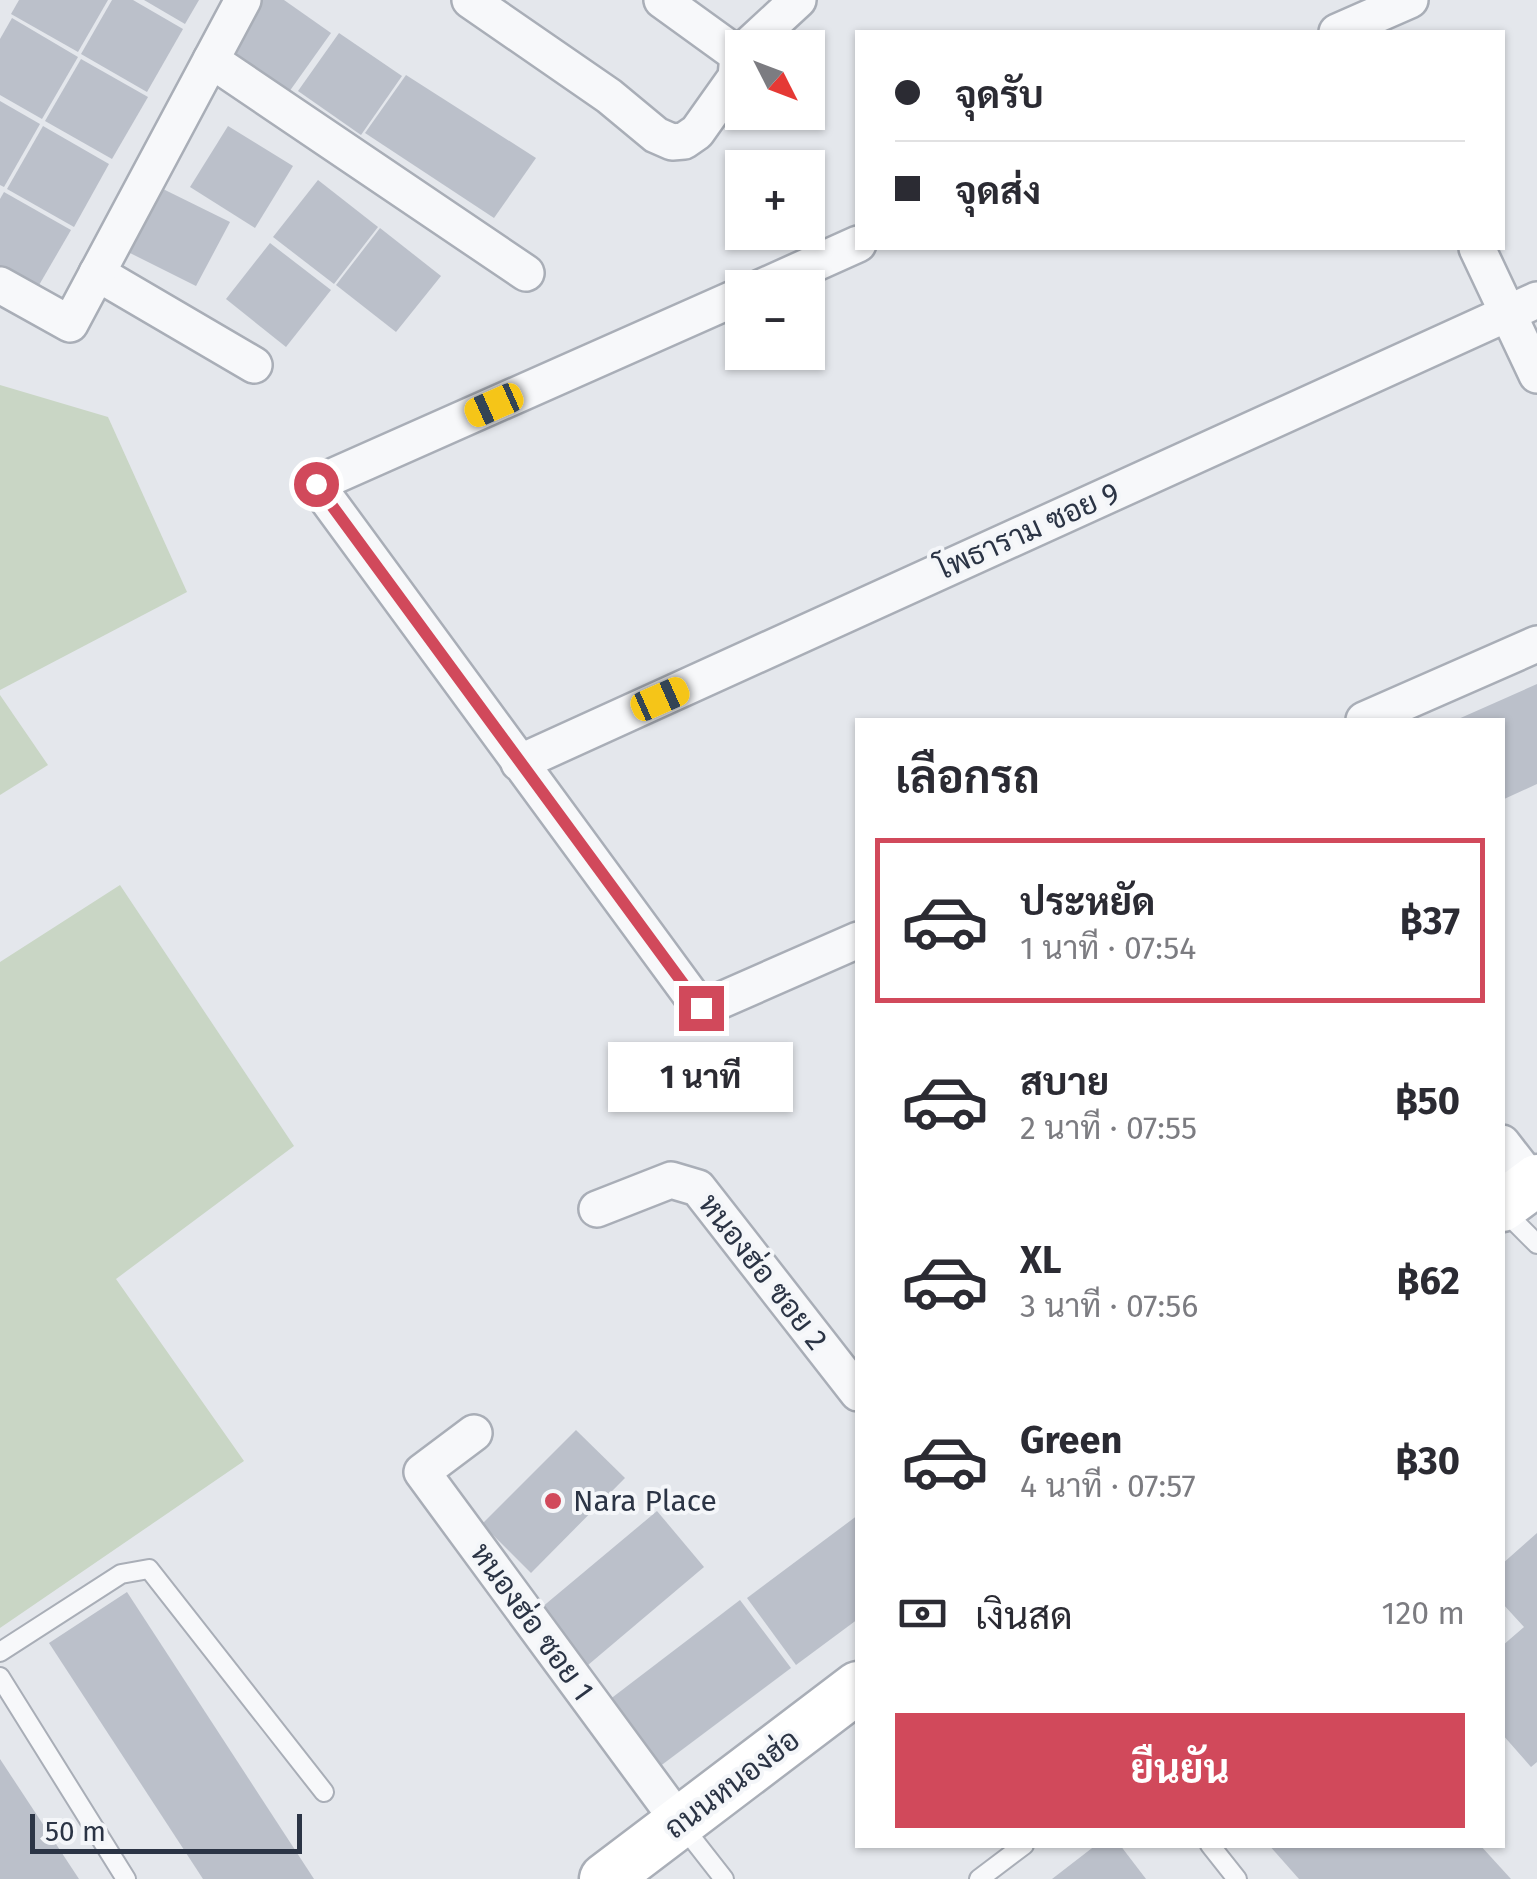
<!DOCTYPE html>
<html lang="th">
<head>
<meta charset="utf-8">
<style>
  :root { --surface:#fff; --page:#f7f7f7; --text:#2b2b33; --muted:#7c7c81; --line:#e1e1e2; --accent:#d1495b }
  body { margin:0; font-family:"Fira Sans",Sarabun,sans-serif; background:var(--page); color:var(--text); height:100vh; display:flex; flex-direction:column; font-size:38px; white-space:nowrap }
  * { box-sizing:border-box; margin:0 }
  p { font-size:32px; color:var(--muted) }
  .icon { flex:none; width:55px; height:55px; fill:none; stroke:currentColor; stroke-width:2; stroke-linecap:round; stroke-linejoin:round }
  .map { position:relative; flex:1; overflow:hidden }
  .side { position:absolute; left:855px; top:718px; width:650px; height:1130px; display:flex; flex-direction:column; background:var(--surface); border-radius:0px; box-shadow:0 2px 8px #0004 }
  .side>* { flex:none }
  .hud { position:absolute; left:855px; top:30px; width:650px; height:220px; border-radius:0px; box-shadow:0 2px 8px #0004; display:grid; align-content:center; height:220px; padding:0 40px; background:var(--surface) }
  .needle { width:65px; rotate:132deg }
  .buttons { position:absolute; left:725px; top:30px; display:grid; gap:20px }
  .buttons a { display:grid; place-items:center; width:100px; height:100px; border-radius:0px; background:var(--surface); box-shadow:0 2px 8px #0004; font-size:50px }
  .scale { position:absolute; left:30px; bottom:25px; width:272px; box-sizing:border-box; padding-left:10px; border:5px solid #2b3445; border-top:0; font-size:28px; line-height:35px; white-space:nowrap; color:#2b3445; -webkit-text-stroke:8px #f4f6f9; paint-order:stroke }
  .end { position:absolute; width:45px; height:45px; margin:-22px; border:12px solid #d1495b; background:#fff; box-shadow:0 0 0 5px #fff }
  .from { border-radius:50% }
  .bubble { position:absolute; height:70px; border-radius:0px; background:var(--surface); box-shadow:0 2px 8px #0004; font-size:32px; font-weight:700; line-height:70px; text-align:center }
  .car { position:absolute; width:30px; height:60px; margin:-30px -15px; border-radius:12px; box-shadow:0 0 8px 2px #0007; background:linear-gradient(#f5c518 24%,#345 0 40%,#f5c518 0 76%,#345 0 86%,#f5c518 0) }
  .hud b { display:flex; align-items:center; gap:35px; height:95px; font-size:38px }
  .hud b+b { border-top:2px solid var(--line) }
  .hud i { width:25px; height:25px; background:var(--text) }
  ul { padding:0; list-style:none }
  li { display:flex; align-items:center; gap:30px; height:165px; margin:0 20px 15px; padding:0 20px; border:5px solid transparent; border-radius:0px }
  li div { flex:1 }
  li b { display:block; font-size:38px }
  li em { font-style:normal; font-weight:700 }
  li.selected { border-color:var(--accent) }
  li>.icon { width:90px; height:90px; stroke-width:1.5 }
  h2 { padding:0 40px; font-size:45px; line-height:120px }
  .pay { display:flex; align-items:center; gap:25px; height:110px; padding:0 40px; font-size:38px }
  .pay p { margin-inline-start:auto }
  .action { display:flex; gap:20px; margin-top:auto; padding:20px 40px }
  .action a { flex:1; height:115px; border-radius:0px; background:var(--accent); color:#fff; font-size:40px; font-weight:700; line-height:115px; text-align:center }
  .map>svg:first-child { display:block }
</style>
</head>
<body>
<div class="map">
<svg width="1537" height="1879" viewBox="0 0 1537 1879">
  <rect width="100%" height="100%" fill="#e4e7ec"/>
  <g fill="#c9d6c5">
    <path d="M0 385 108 417 187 592 0 690Z"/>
    <path d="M0 695 48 765 0 795Z"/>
    <path d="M120 885 294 1146 116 1279 244 1461 0 1628V962Z"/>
  </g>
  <g fill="#bbc0ca">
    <path d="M19 0H108L78 52 11 14Z"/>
    <path d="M112 0H133L183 29 147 92 81 54Z"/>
    <path d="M144 0H199L185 24Z"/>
    <path d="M260 0H284L331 33 289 92 227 48Z"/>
    <path d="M12 18 78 57 42 119 0 95V39Z"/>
    <path d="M339 33 402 76 361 135 298 91Z"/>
    <path d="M81 59 148 97 112 159 45 121Z"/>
    <path d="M406 75 536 158 494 218 365 133Z"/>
    <path d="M0 101 40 124 4 187 0 185Z"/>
    <path d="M43 126 109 164 74 227 7 189Z"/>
    <path d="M228 126 293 166 255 228 190 187Z"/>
    <path d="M318 180 378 227 334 284 273 237Z"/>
    <path d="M161 188 230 222 196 286 128 252Z"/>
    <path d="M4 192 71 230 35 292 0 272V199Z"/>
    <path d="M380 228 441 276 396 332 336 285Z"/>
    <path d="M270 243 331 290 286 347 226 299Z"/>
    <path d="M1537 684V784L1502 800V720H1456Z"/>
    <path d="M576 1430 625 1478 531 1573 482 1524Z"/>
    <path d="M657 1511 704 1567 588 1665 541 1608Z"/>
    <path d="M858 1515V1619L796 1665 747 1598Z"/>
    <path d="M1537 1533V1762L1531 1767 1502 1734V1646L1524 1627 1502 1603V1564Z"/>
    <path d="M127 1592 314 1879H203L49 1643Z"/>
    <path d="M740 1600 791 1668 659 1767 609 1700Z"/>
    <path d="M0 1759 79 1879H0Z"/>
    <path d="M1096 1845H1120L1146 1879H1052Z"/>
    <path d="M1269 1845H1480L1511 1879H1299Z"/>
  </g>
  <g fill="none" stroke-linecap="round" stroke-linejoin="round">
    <defs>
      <g id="service">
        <path d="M1502 1209 1537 1244"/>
        <path d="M0 1652 121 1574 149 1569 324 1792"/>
        <path d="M0 1677 126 1879"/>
        <path d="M681 1824 724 1879"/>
        <path d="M1210 1845 1237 1879"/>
        <path d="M979 1879 1024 1845"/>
      </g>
      <g id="minor">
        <path d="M470 0 609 96 656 135 672 142 684 141 697 132 736 77 738 55"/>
        <path d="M662 0 738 55"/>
        <path d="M1337 32 1410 0"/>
        <path d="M746 48 798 0"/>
        <path d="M211 60 526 273"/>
        <path d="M1477 248 1537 375"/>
        <path d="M97 273 254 365"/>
        <path d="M0 285 70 324 243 0"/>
        <path d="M760 288 858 244"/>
        <path d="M742 295 316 484 701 1009 858 940"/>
        <path d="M1364 720 1537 644"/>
        <path d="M519 763 1537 300"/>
        <path d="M1502 1143 1533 1183"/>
        <path d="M597 1209 671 1180 698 1188 858 1393"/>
        <path d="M474 1433 422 1472 681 1824"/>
      </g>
      <g id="secondary">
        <path d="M1502 1206 1537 1180"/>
        <path d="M605 1879 858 1687"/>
      </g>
    </defs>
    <use href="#service" stroke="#a9aeb7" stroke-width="22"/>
    <use href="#minor" stroke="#a9aeb7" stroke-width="40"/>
    <use href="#secondary" stroke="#a9aeb7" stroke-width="55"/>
    <use href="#service" stroke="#f7f8fa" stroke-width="18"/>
    <use href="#minor" stroke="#f7f8fa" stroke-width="35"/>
    <use href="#secondary" stroke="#fff" stroke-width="50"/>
  </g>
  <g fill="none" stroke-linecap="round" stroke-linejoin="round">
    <path stroke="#d1495b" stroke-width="12" d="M316 484 701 1008"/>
  </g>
  <circle fill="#d1495b" stroke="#f4f6f9" stroke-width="4" cx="553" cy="1501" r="10"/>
  <g text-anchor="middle" stroke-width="8" stroke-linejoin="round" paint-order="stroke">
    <g font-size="30" fill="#2b3445" stroke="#f4f6f9">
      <text transform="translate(1028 531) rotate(-24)" y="10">โพธาราม ซอย 9</text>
      <text transform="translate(763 1272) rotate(52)" y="10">หนองฮ่อ ซอย 2</text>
      <text transform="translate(532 1622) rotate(54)" y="10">หนองฮ่อ ซอย 1</text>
      <text transform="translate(732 1784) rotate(-37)" y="10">ถนนหนองฮ่อ</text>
    </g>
    <g font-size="30" fill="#2b3445" stroke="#f4f6f9" text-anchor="start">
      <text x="573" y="1511">Nara Place</text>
    </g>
  </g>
</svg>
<div class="buttons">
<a><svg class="needle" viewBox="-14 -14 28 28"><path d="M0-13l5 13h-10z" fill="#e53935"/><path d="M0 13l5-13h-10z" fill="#7c7c81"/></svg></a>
<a>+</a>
<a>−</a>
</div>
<div class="scale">50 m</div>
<i class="end from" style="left:316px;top:484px"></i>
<i class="end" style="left:701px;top:1008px"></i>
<div class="bubble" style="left:608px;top:1042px;width:185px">1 นาที</div>
<i class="car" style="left:494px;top:405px;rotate:246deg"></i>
<i class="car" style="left:660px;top:699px;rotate:66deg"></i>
<div class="hud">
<b><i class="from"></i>จุดรับ</b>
<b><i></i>จุดส่ง</b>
</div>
<section class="side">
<h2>เลือกรถ</h2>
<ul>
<li class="selected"><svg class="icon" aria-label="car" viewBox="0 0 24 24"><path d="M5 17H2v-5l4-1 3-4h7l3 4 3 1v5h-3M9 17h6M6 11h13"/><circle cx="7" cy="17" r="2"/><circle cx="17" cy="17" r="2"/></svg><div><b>ประหยัด</b><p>1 นาที · 07:54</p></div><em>฿37</em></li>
<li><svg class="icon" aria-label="car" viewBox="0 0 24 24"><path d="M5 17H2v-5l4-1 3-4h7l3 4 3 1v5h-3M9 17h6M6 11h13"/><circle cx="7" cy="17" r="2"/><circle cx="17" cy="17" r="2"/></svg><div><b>สบาย</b><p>2 นาที · 07:55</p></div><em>฿50</em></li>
<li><svg class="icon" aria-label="car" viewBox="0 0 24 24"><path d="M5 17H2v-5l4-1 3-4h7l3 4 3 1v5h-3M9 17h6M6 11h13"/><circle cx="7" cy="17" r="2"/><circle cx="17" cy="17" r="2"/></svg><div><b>XL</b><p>3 นาที · 07:56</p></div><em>฿62</em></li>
<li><svg class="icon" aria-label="car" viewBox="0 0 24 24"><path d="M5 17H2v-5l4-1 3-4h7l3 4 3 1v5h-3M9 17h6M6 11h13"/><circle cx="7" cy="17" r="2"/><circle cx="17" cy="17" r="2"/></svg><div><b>Green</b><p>4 นาที · 07:57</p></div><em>฿30</em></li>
</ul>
<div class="pay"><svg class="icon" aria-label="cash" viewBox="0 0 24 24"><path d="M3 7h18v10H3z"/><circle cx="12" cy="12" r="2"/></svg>เงินสด<p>120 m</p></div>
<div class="action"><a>ยืนยัน</a></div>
</section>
</div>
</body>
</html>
